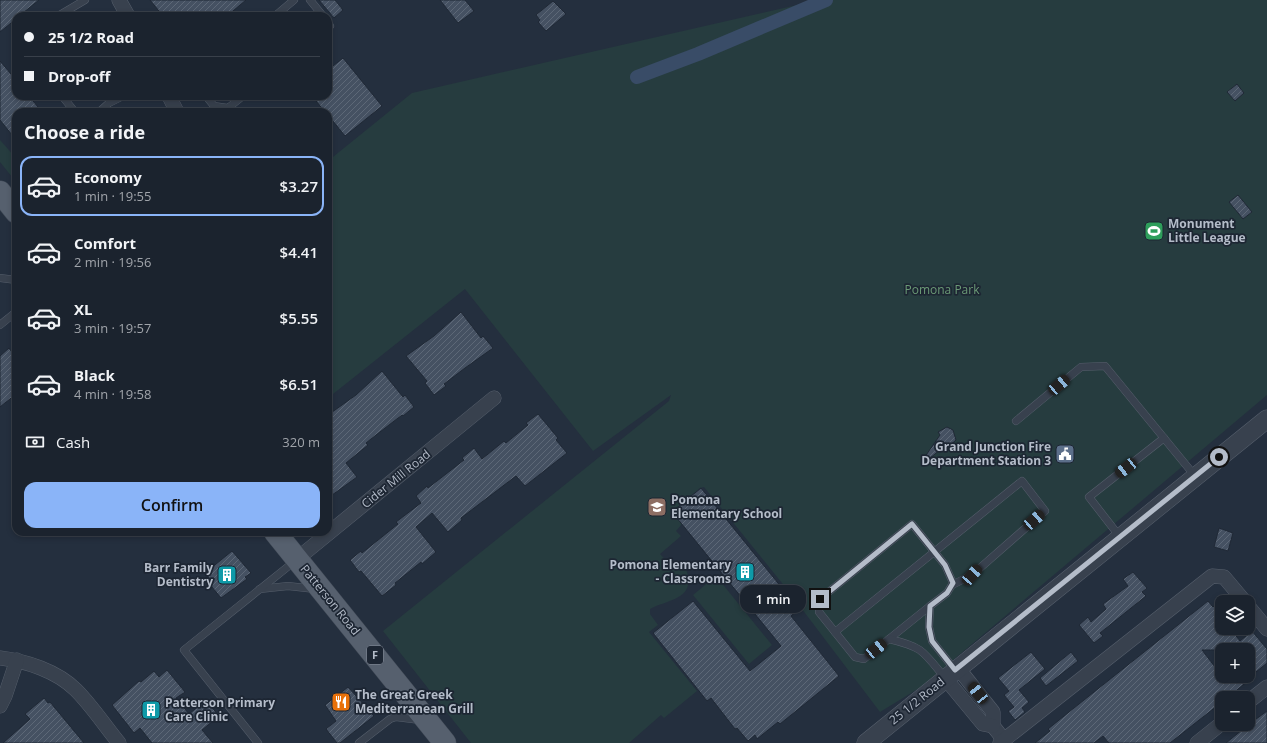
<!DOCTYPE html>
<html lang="en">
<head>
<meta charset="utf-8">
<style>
  :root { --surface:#1b232e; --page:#242b36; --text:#f1f3f6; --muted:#a0a4aa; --line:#39404a; --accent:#8ab4f8 }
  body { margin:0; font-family:"Open Sans",sans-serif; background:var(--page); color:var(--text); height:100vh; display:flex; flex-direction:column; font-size:15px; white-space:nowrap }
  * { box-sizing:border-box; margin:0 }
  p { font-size:13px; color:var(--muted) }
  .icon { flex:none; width:22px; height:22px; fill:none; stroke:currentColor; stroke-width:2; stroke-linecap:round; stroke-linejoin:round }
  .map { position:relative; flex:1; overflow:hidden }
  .sheet { position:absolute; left:12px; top:108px; width:320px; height:428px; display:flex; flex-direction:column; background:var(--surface); border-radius:12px; box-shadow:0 2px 6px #0003,0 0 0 1px var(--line) }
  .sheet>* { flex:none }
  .hud { position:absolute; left:12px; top:12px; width:320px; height:88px; border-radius:12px; box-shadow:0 2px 6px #0003,0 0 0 1px var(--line); display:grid; align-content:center; height:88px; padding:0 12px; background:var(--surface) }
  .controls { position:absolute; left:1215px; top:595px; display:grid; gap:8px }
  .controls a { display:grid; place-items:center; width:40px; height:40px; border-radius:8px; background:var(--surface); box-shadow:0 2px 6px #0003,0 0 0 1px var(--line); font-size:20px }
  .end { position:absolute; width:18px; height:18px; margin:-9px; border:5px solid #b4bcc9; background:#111; box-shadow:0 0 0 2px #111 }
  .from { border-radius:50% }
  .bubble { position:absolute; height:28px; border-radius:12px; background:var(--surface); box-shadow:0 2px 6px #0003,0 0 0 1px var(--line); font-size:13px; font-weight:600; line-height:28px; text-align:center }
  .car { position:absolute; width:12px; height:24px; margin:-12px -6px; border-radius:5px; box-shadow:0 0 3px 1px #0007; background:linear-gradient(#222 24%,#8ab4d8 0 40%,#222 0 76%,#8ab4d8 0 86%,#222 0) }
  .hud b { display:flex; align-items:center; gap:14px; height:38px; font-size:15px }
  .hud b+b { border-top:1px solid var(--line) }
  .hud i { width:10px; height:10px; background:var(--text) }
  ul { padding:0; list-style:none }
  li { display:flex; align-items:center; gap:12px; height:60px; margin:0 8px 6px; padding:0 4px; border:2px solid transparent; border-radius:12px }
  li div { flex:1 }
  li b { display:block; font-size:15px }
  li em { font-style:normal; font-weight:600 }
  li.current { border-color:var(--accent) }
  li>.icon { width:36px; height:36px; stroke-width:1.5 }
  h2 { padding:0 12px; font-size:18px; line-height:48px }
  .pay { display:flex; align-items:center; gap:10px; height:44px; padding:0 12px; font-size:15px }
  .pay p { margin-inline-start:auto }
  .cta { display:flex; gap:8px; margin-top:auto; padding:8px 12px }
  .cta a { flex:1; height:46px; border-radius:12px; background:var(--accent); color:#111; font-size:16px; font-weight:600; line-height:46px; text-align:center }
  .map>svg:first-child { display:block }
</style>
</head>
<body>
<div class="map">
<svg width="1267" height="743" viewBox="0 0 1267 743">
  <defs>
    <pattern id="building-hatch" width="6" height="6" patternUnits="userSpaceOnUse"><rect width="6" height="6" fill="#455162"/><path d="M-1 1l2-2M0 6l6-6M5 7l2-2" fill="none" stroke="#5d6877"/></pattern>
  </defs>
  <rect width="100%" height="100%" fill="#242f3e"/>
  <g fill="#263c3f">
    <path d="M819 0H1267V395L921 687 880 712 786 588 718 504 720 501 717 503 704 487 700 488 672 512 682 524 676 531 681 536 660 554 672 567 686 569C697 599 669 599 650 609V614L658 625 649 632 697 691 664 718 661 715 629 743H471L383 631 669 401 671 395 593 451 465 289 328 398V161L412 93Z"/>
    <path d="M0 140 16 158V182L0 162Z"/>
    <path d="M716 576 772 645 749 664 693 595Z"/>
  </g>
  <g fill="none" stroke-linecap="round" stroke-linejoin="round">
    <path stroke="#394c67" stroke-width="14" d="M637 77 698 54 826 0"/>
  </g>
  <g fill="url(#building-hatch)" stroke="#1f2835" fill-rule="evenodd">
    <path d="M0 0H39L19 16H16V19L0 32Z"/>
    <path d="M150 0H246L227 16H163Z"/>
    <path d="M319 0H335L343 10 334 18Z"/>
    <path d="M440 0H465L474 11 458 23Z"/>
    <path d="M553 1 566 14 546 31 538 22 540 20 536 15Z"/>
    <path d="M343 58 382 106 345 136 328 115V112H325L312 96H328V70Z"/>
    <path d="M0 61 16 80V96H29L42 112H16V140L0 120Z"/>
    <path d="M1237 84 1244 93 1235 101 1227 92Z"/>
    <path d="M1238 195 1252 212 1243 219 1229 202Z"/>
    <path d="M461 312 481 338 483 336 493 348 465 368 444 384 446 386 434 395 425 383 427 381 406 356 434 336Z"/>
    <path d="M9 348 16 358V394L0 407V356Z"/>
    <path d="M382 371 403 397 405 395 414 407 403 416 402 415 376 435 366 443 368 445 346 463 357 477 328 498V415L356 395Z"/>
    <path d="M538 414 558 438 556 440 567 453 525 486 516 476 461 518 462 520 448 532 432 513 416 527 436 552 422 564 421 562 395 583 396 585 382 596 361 571 359 572 350 560 361 551 362 553 398 524 396 522 421 503 416 496 427 486 428 488 464 460 462 458 474 448 482 459 504 441 506 443 528 425 526 423Z"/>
    <path d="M947 427 953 430 956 440 947 448 946 445 924 463 922 461 940 435 938 432Z"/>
    <path d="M701 488 799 609 791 616 839 676 780 724 778 722 757 739 755 735 748 741 737 728 735 729 711 698 707 701 653 633 693 601 750 671 781 646 672 512Z"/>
    <path d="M1219 528 1233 533 1228 551 1214 547Z"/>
    <path d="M232 551 251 573 245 577 247 579 221 598 207 581 210 579 205 573Z"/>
    <path d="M1133 572 1147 588 1142 592 1146 596 1100 633 1103 636 1094 643 1079 625 1088 617 1091 622 1106 609 1103 604 1128 586 1123 579Z"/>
    <path d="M1208 601 1213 607 1218 602 1222 608V628H1230L1240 641 1252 631 1267 649V663L1251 676H1254L1227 698H1222V702L1170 743H1109L1103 736 1094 743H1035L1050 731 1048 729 1074 708ZM1202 650H1248V676H1222Z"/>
    <path d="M1031 652 1045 669 1019 690 1029 702 1022 708 1025 712 1015 720 1008 711 1014 707 1004 695 1009 691 998 678Z"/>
    <path d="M1071 652 1078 661 1046 686 1040 678Z"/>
    <path d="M167 670 185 692 176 698 189 714 206 700 219 716 202 730 213 743H152L140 728 134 733 112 705 139 681 141 682 154 671 159 677Z"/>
    <path d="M348 687 374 716 340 743H337L326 729 336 721 325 705Z"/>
    <path d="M44 698 48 703 50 702 84 743H3L30 719 25 714Z"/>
    <path d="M1267 711V743H1226L1248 725Z"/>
  </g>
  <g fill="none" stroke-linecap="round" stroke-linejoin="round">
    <defs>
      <g id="service">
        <path d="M310 0 323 16"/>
        <path d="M58 16 85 0"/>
        <path d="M275 16 294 0"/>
        <path d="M328 23 330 26 328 27"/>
        <path d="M62 96 75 112"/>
        <path d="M206 96 214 106 228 108 243 96"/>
        <path d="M99 112 109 103 123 96"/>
        <path d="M0 278 16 280"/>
        <path d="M15 281 16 290"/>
        <path d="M0 325 16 312"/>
        <path d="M1016 421 1081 367 1105 366 1195 476"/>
        <path d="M1120 537 1089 497 1164 438"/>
        <path d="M260 589 288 586 315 589"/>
        <path d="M835 632 1022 481 1045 511 972 575 952 585"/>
        <path d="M889 639 930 606"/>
        <path d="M945 678C923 651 923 647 889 639L864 659 855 657 819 612 820 599 912 524 945 565 953 583 947 593 930 606 929 627 932 641 955 670"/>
        <path d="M258 743 184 650 295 561"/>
        <path d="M359 743 390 719 396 717 420 720"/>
      </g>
      <g id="minor">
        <path d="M119 0 128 16"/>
        <path d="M169 96 177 112"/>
        <path d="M297 559 494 398"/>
        <path d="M1248 606 1267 629"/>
        <path d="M0 658C26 661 57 671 76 690 92 706 105 726 119 743"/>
        <path d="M958 668 993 712V726L1004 740"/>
        <path d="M945 678 983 724 993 726"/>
        <path d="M1248 702 1267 687"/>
        <path d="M0 706 5 696 17 660"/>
        <path d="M1000 743 1212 576 1224 577 1245 602"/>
        <path d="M1197 743 1222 723"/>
      </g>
      <path id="tertiary" d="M866 743 1267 419"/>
      <g id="primary">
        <path d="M0 192 16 212"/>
        <path d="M275 532 445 743"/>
      </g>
    </defs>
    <use href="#service" stroke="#565f6c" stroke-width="8"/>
    <use href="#minor" stroke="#565f6c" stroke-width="15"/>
    <use href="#tertiary" stroke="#565f6c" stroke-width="19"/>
    <use href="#primary" stroke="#414a57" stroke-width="23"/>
    <use href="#service" stroke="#38414e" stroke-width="7"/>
    <use href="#minor" stroke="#38414e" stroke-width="14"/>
    <use href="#tertiary" stroke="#38414e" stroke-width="18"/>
    <use href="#primary" stroke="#56606e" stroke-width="22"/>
  </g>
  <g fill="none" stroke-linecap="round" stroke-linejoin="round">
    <path stroke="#b4bcc9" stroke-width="5" d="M820 599 912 524 945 565 953 583 947 593 930 606 929 627 932 641 955 670 1219 457"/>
  </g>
  <defs>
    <symbol id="stadium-square" viewBox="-11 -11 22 22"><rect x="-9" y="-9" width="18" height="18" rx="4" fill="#2e9e5b" stroke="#1d2633"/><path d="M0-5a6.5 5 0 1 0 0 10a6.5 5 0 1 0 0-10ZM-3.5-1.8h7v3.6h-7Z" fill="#fff"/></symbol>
    <symbol id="civic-square" viewBox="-11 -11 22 22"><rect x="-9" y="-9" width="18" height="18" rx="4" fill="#5c6f8a" stroke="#1d2633"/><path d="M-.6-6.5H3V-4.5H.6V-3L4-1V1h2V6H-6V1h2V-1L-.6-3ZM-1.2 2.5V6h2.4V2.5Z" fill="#fff"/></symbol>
    <symbol id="school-square" viewBox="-11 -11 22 22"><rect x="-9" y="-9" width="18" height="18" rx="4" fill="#8d6e63" stroke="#1d2633"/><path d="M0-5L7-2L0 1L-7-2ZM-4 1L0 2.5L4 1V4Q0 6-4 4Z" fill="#fff"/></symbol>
    <symbol id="building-square" viewBox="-11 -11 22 22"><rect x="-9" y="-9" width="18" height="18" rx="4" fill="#0f9aa8" stroke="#1d2633"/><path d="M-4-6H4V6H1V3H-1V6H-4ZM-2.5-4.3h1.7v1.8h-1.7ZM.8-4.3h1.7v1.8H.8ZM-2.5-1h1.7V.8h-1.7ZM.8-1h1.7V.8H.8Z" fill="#fff"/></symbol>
    <symbol id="restaurant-square" viewBox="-11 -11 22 22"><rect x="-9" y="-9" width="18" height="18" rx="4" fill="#e8710a" stroke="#1d2633"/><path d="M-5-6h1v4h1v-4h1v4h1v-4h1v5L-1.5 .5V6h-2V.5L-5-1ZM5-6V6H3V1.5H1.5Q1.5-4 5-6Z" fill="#fff"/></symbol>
  </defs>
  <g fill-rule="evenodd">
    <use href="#stadium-square" x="1143" y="220" width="22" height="22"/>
    <use href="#civic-square" x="1054" y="443" width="22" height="22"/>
    <use href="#school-square" x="646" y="496" width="22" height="22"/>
    <use href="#building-square" x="734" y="561" width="22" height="22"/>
    <use href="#building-square" x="216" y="564" width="22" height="22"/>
    <use href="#restaurant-square" x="330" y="691" width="22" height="22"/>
    <use href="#building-square" x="140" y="699" width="22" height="22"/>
  </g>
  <g text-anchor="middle" stroke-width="3.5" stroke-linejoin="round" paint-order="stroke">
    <rect fill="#1d2633" stroke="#878f9c" stroke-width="1" x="367" y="646" width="16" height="18" rx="3"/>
    <g font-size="11" font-weight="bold" fill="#b4bcc9">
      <text x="375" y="659">F</text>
    </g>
    <g font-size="12" font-weight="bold" fill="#b4bcc9" stroke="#1d2633" text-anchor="start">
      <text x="1168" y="228">Monument<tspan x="1168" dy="14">Little League</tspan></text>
      <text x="1051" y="451" text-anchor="end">Grand Junction Fire<tspan x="1051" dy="14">Department Station 3</tspan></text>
      <text x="671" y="504">Pomona<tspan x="671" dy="14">Elementary School</tspan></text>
      <text x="731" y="569" text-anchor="end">Pomona Elementary<tspan x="731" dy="14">- Classrooms</tspan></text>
      <text x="213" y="572" text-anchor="end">Barr Family<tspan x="213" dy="14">Dentistry</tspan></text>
      <text x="355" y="699">The Great Greek<tspan x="355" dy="14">Mediterranean Grill</tspan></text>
      <text x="165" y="707">Patterson Primary<tspan x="165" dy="14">Care Clinic</tspan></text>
    </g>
    <g font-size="12" fill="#6b9a76" stroke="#1d2633">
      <text x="942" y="294">Pomona Park</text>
    </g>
    <g font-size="12" fill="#b4bcc9" stroke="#1d2633">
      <text transform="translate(396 479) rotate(-39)" y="4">Cider Mill Road</text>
      <text transform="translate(330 600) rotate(51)" y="4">Patterson Road</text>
      <text transform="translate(917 701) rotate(-39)" y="4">25 1/2 Road</text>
    </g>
  </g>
</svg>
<div class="controls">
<a><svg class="icon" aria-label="layers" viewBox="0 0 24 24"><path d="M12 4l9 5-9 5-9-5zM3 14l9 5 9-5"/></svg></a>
<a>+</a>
<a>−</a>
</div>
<i class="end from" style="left:1219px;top:457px"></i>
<i class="end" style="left:820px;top:599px"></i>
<div class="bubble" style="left:740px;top:585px;width:66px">1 min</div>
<i class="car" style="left:1059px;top:385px;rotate:50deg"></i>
<i class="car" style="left:1126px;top:468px;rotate:232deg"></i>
<i class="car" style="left:1034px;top:520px;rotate:49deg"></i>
<i class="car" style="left:972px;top:575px;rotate:42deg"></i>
<i class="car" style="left:876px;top:649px;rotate:51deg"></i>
<i class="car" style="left:978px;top:693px;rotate:322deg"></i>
<div class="hud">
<b><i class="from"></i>25 1/2 Road</b>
<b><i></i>Drop-off</b>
</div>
<section class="sheet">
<h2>Choose a ride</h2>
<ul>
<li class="current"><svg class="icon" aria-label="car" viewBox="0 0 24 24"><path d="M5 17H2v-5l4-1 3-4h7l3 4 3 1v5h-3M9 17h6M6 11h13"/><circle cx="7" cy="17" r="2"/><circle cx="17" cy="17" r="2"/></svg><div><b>Economy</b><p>1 min · 19:55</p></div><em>$3.27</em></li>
<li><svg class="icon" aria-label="car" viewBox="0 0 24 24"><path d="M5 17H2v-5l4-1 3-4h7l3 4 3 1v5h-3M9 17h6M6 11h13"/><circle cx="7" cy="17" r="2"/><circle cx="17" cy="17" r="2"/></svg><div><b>Comfort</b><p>2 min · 19:56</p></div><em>$4.41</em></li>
<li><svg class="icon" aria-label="car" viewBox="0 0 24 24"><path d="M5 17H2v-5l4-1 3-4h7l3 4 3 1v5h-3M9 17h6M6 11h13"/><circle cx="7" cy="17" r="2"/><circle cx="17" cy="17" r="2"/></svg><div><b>XL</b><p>3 min · 19:57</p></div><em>$5.55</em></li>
<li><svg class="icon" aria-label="car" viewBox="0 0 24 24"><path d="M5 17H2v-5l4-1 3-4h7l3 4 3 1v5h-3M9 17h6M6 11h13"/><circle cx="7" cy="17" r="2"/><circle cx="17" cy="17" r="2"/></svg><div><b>Black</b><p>4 min · 19:58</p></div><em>$6.51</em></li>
</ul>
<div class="pay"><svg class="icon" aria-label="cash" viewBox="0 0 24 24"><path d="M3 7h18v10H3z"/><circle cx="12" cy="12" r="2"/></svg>Cash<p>320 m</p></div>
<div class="cta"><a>Confirm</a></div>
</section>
</div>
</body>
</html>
